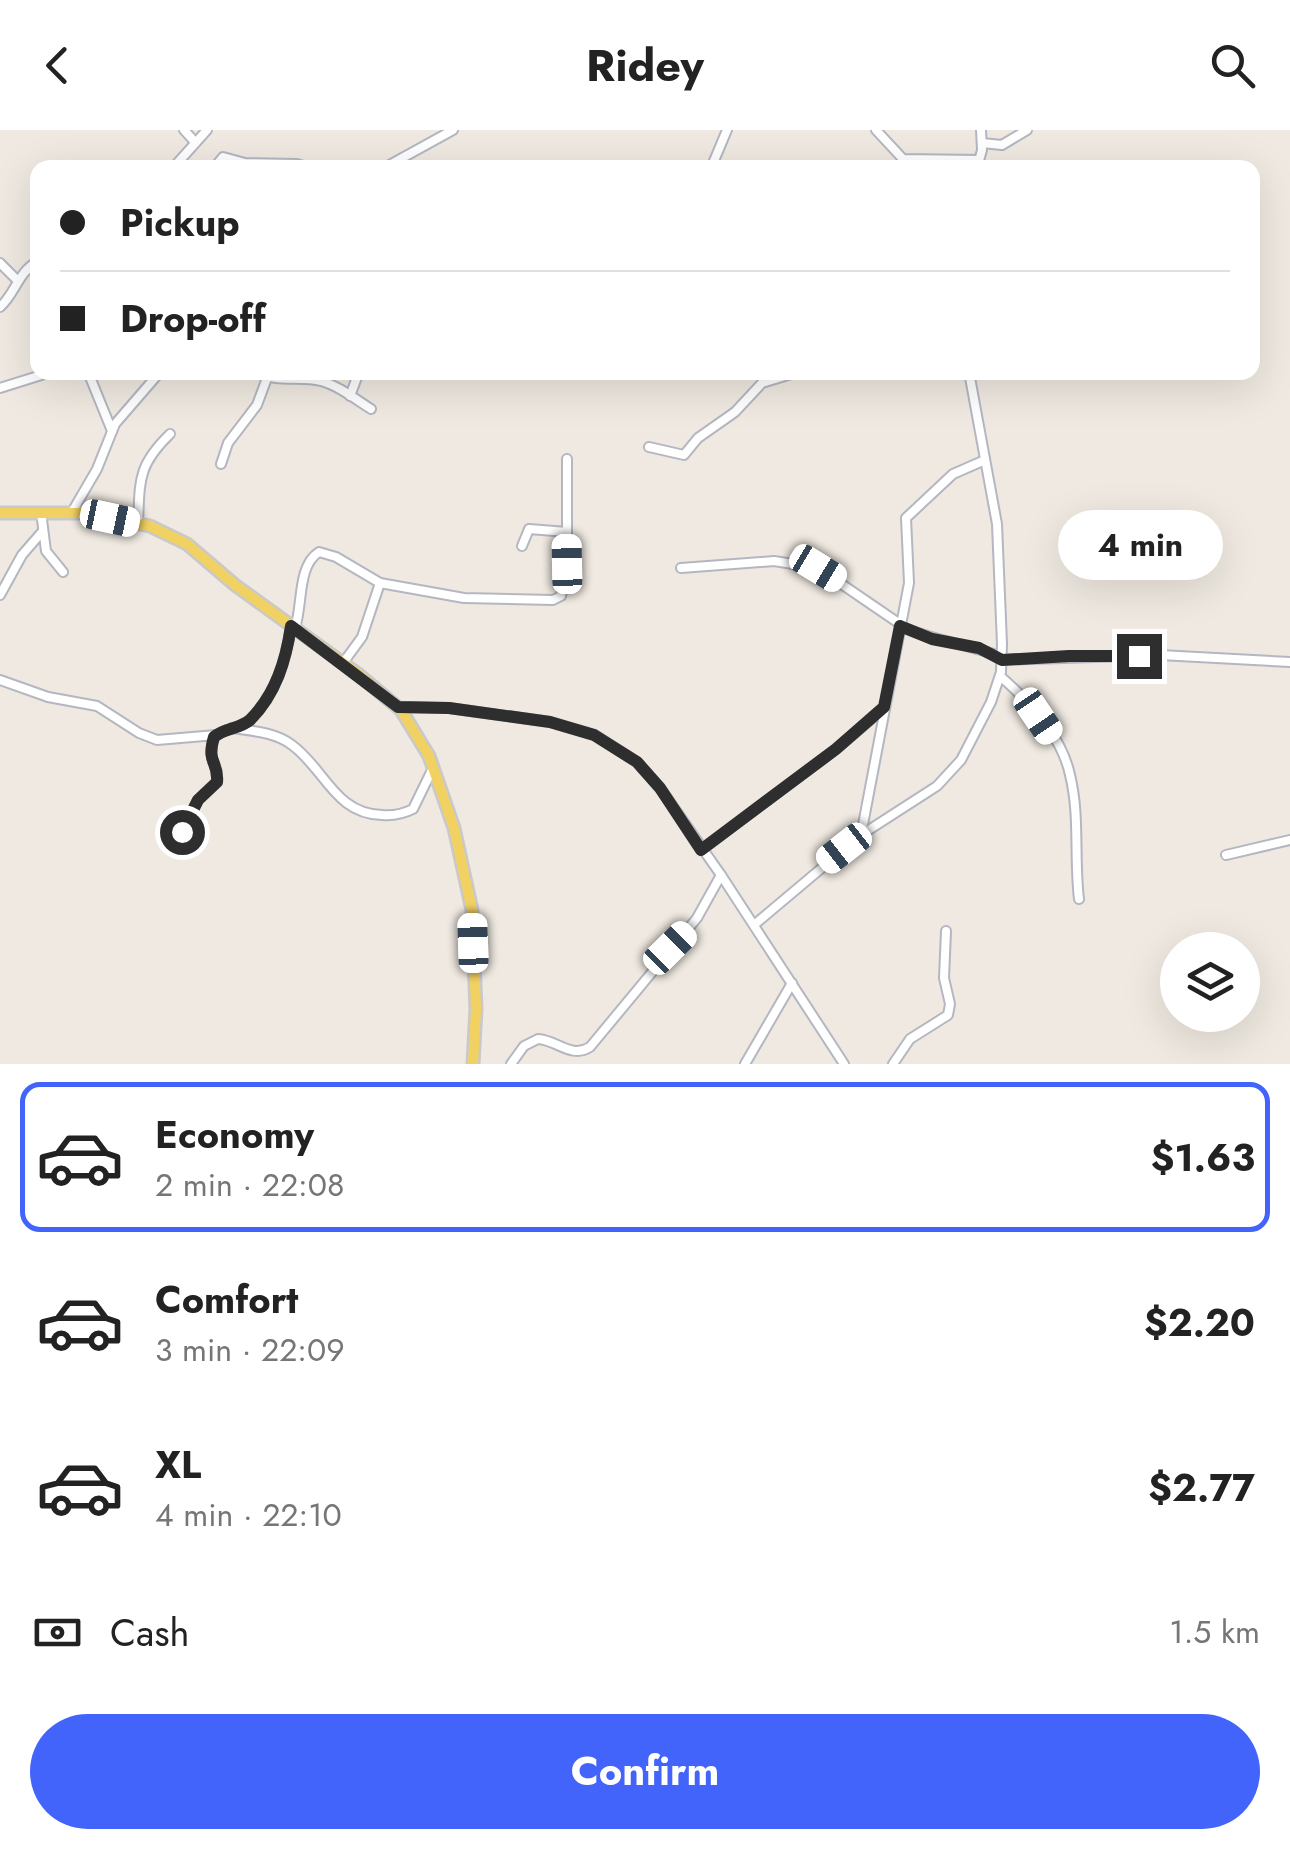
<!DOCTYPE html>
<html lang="en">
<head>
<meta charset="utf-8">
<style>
  :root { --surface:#fff; --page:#f6f6f6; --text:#222; --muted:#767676; --line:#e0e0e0; --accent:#4264fb }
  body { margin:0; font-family:Jost,sans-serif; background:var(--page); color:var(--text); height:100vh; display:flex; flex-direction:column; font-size:38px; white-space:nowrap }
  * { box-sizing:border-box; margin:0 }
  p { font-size:32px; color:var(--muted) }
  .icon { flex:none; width:55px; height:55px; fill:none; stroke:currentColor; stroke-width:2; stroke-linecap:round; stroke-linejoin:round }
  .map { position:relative; height:934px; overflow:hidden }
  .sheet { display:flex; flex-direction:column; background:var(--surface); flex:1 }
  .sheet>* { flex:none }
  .banner { position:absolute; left:30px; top:30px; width:1230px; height:220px; border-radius:20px; box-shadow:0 10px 40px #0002; display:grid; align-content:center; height:220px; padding:0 30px; background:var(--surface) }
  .tools { position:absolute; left:1160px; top:802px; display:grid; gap:20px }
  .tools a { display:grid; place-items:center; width:100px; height:100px; border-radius:50%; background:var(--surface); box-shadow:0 10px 40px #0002; font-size:50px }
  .end { position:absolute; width:45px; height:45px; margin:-22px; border:12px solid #2e2e2e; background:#fff; box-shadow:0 0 0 5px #fff }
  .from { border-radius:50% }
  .bubble { position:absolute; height:70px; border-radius:35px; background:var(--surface); box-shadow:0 10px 40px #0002; font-size:32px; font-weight:700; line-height:70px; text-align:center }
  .car { position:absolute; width:30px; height:60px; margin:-30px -15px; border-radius:12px; box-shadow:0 0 8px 2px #0007; background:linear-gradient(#fff 24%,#345 0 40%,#fff 0 76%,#345 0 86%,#fff 0) }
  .banner b { display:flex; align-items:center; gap:35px; height:95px; font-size:38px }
  .banner b+b { border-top:2px solid var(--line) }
  .banner i { width:25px; height:25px; background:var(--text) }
  ul { padding:18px 0 0; list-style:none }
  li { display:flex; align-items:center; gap:30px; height:150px; margin:0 20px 15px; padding:0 10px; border:5px solid transparent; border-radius:20px }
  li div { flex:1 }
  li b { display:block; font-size:38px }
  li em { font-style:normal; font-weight:700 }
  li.on { border-color:var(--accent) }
  li>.icon { width:90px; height:90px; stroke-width:1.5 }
  .pay { display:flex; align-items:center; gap:25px; height:110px; padding:0 30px; font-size:38px }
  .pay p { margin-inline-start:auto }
  .cta { display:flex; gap:20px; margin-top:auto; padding:20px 30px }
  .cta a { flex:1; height:115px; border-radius:60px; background:var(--accent); color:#fff; font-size:40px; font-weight:700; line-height:115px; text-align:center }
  header { display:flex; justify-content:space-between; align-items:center; height:130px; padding:0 30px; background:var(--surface); font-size:45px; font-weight:700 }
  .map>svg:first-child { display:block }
</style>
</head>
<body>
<header><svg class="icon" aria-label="back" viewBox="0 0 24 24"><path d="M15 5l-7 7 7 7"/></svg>Ridey<svg class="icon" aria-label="search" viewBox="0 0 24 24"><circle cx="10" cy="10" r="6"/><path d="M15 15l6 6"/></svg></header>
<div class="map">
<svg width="1290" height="934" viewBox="0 0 1290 934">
  <rect width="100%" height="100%" fill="#efe9e1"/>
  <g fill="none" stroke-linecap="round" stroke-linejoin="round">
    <defs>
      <g id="minor">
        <path d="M184 0 195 12"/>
        <path d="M876 0 903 29 979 30"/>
        <path d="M982 13 1002 15 1027 0"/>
        <path d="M173 38 207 0"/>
        <path d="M214 38 223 27 245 33 297 34 310 38"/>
        <path d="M384 38 453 0"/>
        <path d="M711 38 727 0"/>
        <path d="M977 38 982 20 981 0"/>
        <path d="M0 133 17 150"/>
        <path d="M0 177C16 163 17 143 38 131"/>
        <path d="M88 242 112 301"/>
        <path d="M257 242C274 253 301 246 321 251 339 256 355 269 371 279"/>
        <path d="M0 258 51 242"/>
        <path d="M350 266 359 242"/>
        <path d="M649 317 684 325 698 308 735 282 762 253 798 242"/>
        <path d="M221 334 228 313 257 275 267 248"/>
        <path d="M41 382 46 421 63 442"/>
        <path d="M72 382 97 339 115 294 160 242"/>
        <path d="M138 394C140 351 137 336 170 304"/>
        <path d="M522 416 529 399 567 402"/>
        <path d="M681 438 774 431 818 438 900 494"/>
        <path d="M0 465 22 425 42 402"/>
        <path d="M900 496C933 511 968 514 1002 527"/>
        <path d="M295 498C303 475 297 436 319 422L336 427 380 453"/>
        <path d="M1002 530 1160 525 1290 532"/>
        <path d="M343 533 362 507 380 453 464 468 553 470 561 466 567 435V329"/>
        <path d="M1000 546C1029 571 1062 607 1070 645 1080 685 1074 728 1079 769"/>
        <path d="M0 550 48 567 97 576 139 603 157 610 216 605"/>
        <path d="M399 577 449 578 550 592 595 605 637 632 660 658 721 745 844 934"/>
        <path d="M232 598C252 601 275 602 292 615 325 639 335 684 382 685 393 686 403 684 413 679L433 638"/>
        <path d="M182 701 198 670 217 652C219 631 206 634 214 607 224 598 240 599 250 590 276 564 286 530 291 496"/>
        <path d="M861 705 909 453 906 388 953 344 985 330"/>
        <path d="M701 720 836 619 883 579"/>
        <path d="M1226 725 1290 710"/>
        <path d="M754 795 861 705 937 656 961 630 991 572 1001 542 1002 514 997 394 969 242"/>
        <path d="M511 934 524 916 538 909C557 910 571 929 590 917L697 788 721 745"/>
        <path d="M745 934 792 853"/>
        <path d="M893 934 910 909 948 885 950 874 944 848 946 801"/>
      </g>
      <path id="major" d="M0 383H83L150 396 187 414 235 455 358 544 401 580 429 626 454 698 472 780 476 879 473 934"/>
    </defs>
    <use href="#minor" stroke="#b4b7c1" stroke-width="12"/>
    <use href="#major" stroke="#c9c9c9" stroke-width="15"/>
    <use href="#minor" stroke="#fff" stroke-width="8"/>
    <use href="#major" stroke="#f2d163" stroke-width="10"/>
  </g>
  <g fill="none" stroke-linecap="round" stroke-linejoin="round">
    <path stroke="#2e2e2e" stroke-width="12" d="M182 702 198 670 217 652C219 631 206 634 214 607 224 598 240 599 250 590 276 564 286 530 291 496L398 577 449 578 550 592 594 605 637 632 660 658 701 720 836 619 884 577 900 496 932 509 979 518 1002 530 1069 526H1139"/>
  </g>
</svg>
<div class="tools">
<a><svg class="icon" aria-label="layers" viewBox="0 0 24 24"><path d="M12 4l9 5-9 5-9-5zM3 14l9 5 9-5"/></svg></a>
</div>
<i class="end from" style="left:182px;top:702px"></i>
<i class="end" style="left:1139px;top:526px"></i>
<div class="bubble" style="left:1058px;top:380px;width:165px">4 min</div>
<i class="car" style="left:110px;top:388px;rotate:102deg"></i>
<i class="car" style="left:567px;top:434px;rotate:359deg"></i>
<i class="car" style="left:818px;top:438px;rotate:121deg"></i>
<i class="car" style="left:1038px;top:586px;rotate:146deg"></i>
<i class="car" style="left:844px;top:718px;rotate:232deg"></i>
<i class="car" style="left:473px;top:813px;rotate:358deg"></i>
<i class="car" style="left:670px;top:818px;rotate:45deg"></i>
<div class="banner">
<b><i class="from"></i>Pickup</b>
<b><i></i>Drop-off</b>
</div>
</div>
<section class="sheet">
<ul>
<li class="on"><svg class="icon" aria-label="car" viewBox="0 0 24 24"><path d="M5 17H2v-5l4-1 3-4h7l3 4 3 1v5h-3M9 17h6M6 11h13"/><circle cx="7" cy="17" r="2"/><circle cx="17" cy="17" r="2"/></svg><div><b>Economy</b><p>2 min · 22:08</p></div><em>$1.63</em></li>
<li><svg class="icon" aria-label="car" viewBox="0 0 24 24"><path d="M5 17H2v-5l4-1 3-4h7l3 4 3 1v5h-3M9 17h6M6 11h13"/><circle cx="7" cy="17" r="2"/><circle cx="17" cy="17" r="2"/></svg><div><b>Comfort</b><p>3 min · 22:09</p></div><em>$2.20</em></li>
<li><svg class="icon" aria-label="car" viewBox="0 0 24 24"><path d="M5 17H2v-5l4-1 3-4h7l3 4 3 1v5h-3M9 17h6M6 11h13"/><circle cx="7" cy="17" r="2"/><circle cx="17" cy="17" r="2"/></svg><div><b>XL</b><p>4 min · 22:10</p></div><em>$2.77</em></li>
</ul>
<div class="pay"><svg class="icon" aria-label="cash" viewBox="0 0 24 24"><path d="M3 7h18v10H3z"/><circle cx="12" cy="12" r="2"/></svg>Cash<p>1.5 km</p></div>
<div class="cta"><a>Confirm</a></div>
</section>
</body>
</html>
